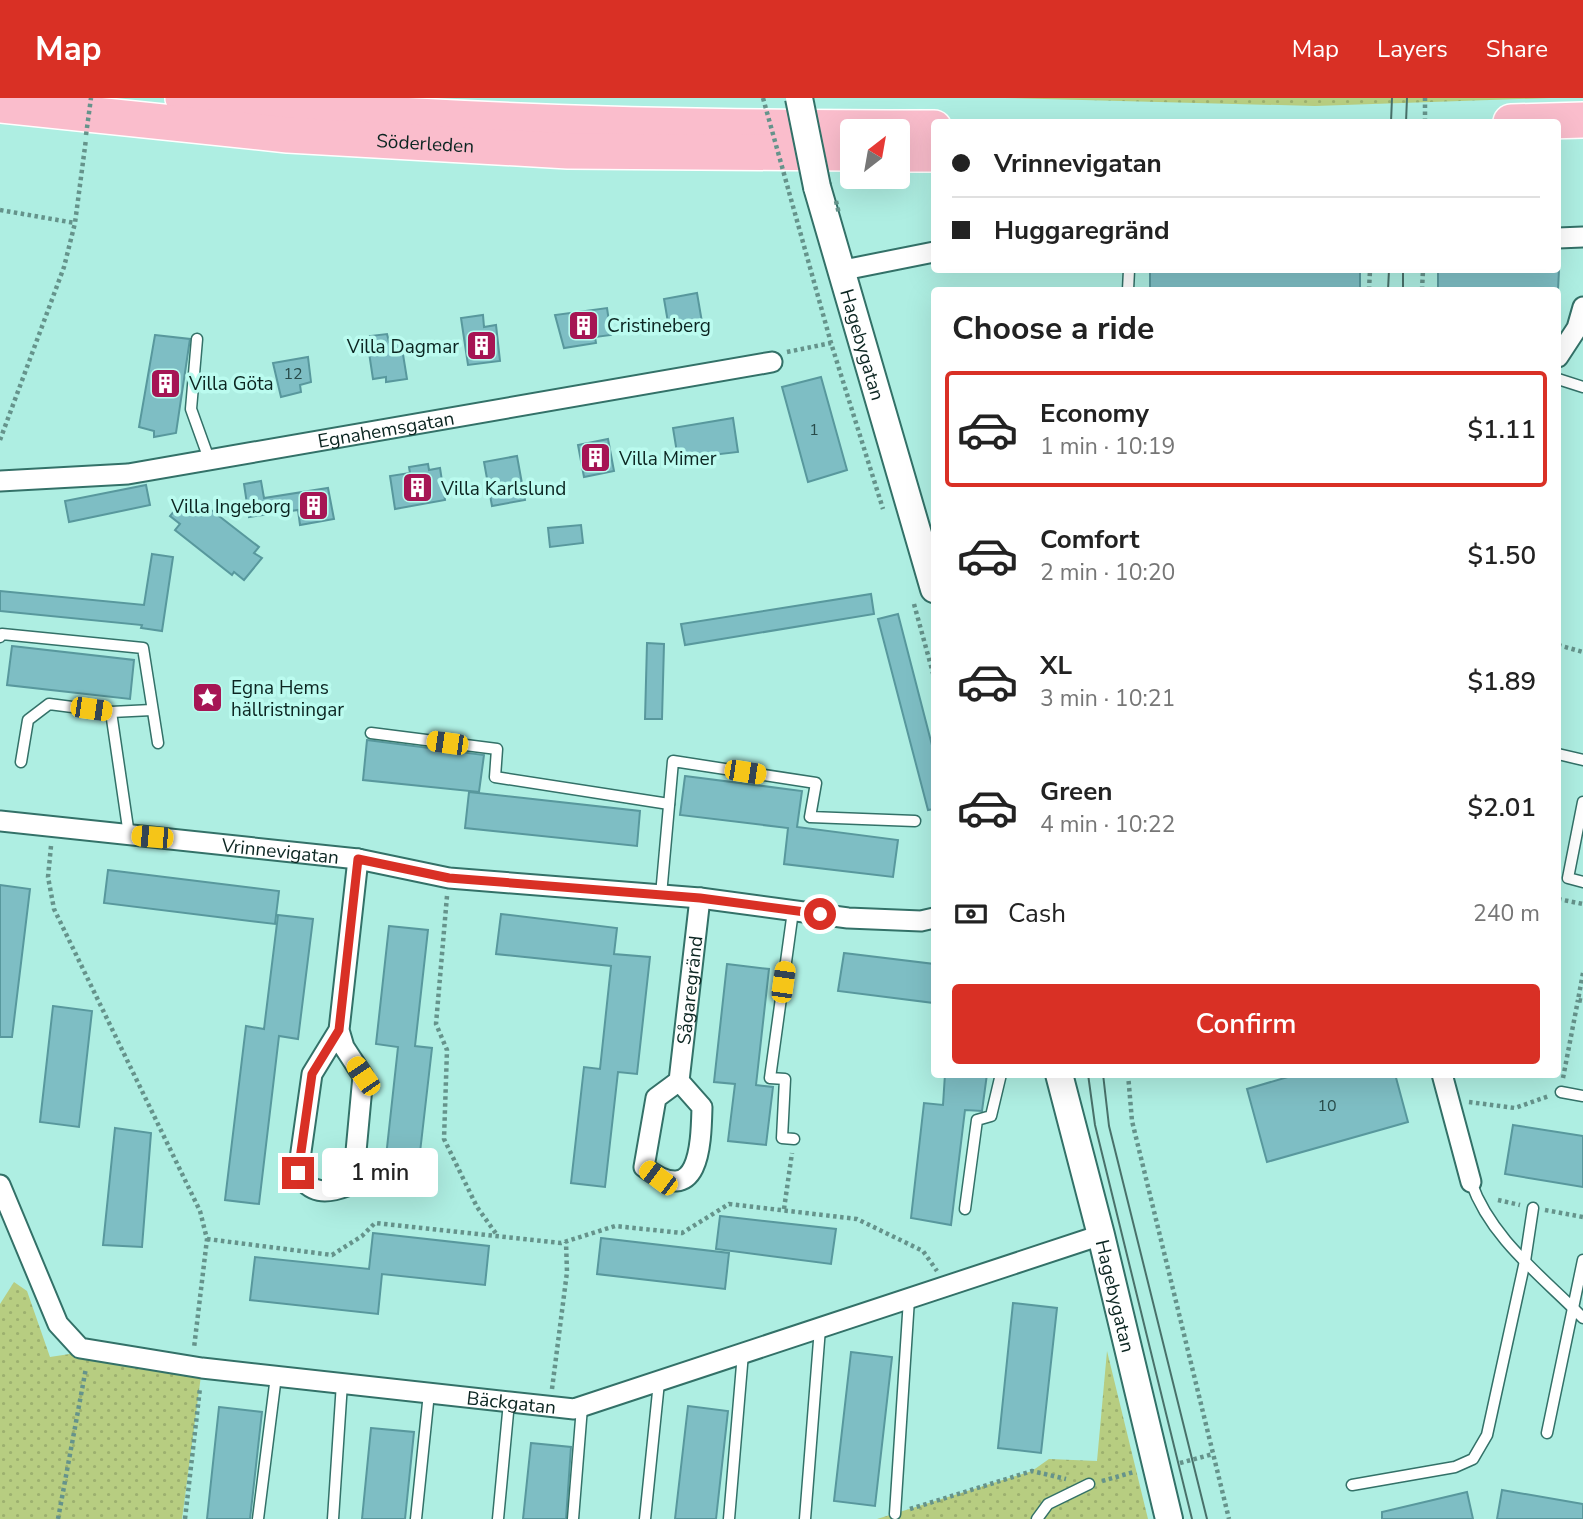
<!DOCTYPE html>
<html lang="en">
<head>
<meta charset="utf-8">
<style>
  :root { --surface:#fff; --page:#f6f6f6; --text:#222; --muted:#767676; --line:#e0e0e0; --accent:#d93025 }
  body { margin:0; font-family:"Nunito Sans",sans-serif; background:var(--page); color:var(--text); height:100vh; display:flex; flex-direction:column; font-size:26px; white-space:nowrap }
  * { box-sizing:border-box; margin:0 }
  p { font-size:23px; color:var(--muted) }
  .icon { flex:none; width:38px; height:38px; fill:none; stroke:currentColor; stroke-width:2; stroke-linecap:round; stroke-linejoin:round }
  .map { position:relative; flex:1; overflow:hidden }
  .details { position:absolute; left:931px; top:189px; width:630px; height:791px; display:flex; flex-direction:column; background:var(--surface); border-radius:7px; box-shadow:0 7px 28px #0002 }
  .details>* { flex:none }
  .hud { position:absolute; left:931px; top:21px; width:630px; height:154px; border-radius:7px; box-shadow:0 7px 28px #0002; display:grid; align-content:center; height:154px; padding:0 21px; background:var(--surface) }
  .needle { width:46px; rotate:31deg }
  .buttons { position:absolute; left:840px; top:21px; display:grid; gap:14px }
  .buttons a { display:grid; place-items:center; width:70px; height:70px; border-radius:7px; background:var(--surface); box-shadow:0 7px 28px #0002; font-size:35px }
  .end { position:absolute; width:32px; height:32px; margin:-16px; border:9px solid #d93025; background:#fff; box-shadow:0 0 0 4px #fff }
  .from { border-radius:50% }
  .bubble { position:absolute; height:49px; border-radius:7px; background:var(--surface); box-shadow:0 7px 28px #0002; font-size:23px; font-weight:600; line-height:49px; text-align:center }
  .car { position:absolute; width:21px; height:42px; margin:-21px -10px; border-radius:9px; box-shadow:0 0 5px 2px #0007; background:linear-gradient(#f5c518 24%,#345 0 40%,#f5c518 0 76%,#345 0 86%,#f5c518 0) }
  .hud b { display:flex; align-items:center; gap:24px; height:66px; font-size:26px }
  .hud b+b { border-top:2px solid var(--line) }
  .hud i { width:18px; height:18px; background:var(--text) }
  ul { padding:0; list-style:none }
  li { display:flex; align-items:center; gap:21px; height:116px; margin:0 14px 10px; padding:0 7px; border:4px solid transparent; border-radius:7px }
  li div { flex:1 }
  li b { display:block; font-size:26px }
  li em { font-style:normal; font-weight:600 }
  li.active { border-color:var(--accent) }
  li>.icon { width:63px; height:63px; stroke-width:1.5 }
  h2 { padding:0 21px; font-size:32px; line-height:84px }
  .pay { display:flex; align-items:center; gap:18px; height:77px; padding:0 21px; font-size:26px }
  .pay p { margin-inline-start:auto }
  .primary-button { display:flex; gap:14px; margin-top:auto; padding:14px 21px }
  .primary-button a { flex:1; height:80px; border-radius:7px; background:var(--accent); color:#fff; font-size:28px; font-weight:600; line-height:80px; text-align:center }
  header { display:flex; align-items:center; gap:42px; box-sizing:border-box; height:98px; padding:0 35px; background:var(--accent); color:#fff }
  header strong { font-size:33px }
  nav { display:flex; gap:38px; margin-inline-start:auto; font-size:24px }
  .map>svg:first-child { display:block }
</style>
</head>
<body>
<header>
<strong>Map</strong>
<nav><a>Map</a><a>Layers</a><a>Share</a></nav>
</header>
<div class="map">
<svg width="1583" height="1421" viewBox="0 0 1583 1421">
  <defs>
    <pattern id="grass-dots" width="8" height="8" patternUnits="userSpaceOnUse" patternTransform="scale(1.75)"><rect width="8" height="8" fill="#b7cd81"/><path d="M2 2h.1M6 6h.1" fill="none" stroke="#9cb06f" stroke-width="1.8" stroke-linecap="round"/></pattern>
  </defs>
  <rect width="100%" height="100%" fill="#aeeee2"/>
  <g fill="url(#grass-dots)">
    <path d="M1004 0H1551L1315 8Z"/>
    <path d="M14 1184 27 1193 50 1259 76 1255 202 1270 182 1421H0V1206Z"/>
    <path d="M1107 1253 1148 1421H877L1032 1373 1049 1361 1097 1363Z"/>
  </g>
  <g fill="#7ebec4" stroke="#58989d" stroke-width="2">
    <rect x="1150" y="172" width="210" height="20"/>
    <path d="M1438 172H1559L1558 192H1438Z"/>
    <path d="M697 195 703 230 670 236 664 201Z"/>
    <path d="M607 210 611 237 595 239 596 245 564 250 555 217Z"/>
    <path d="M483 217 484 229 496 227 500 263 468 267 461 220Z"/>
    <path d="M387 236 389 244H401L407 281 386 284V279L373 281 368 248H372L370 238Z"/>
    <path d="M155 237 190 241 176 335 154 339V333L139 329Z"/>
    <path d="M308 259 311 284 300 287 301 294 281 299 273 265Z"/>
    <path d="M821 279 847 372 808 384 782 289Z"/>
    <path d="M733 320 738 354 678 361 673 330Z"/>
    <path d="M608 341 614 373 584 379 578 347Z"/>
    <path d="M517 358 525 402 492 408 484 364Z"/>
    <path d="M428 366 429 372 440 370 445 402 395 411 390 378 410 375 409 369Z"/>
    <path d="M261 383 264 400 328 390 334 421 300 427 298 412 249 419 244 386Z"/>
    <path d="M146 387 150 407 69 424 65 403Z"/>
    <path d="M186 399 193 405 197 401 259 449 254 455 262 460 244 482 234 474 232 477 175 432 180 426 170 418Z"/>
    <path d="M581 427 583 445 550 449 548 430Z"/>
    <path d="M152 456 173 459 162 533 141 530 142 527 0 513V493L144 507Z"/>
    <path d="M871 496 874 516 685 547 681 526Z"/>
    <path d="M898 516 934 655V711L928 712 878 521Z"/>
    <path d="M647 545 664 546 662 621H645Z"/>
    <path d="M12 548 134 562 130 601 7 587Z"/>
    <path d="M367 642 484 657 479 694 363 682Z"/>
    <path d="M685 678 802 693 797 729 898 742 893 779 784 766 788 730 680 717Z"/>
    <path d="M469 694 640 713 637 748 465 730Z"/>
    <path d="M108 772 279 793 275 826 104 805Z"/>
    <path d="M0 787 30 791 12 939H0Z"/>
    <path d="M501 816 617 830 614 856 650 859 637 976 618 974 605 1089 571 1085 584 969 600 971 611 868 496 856Z"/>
    <path d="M278 817 313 821 298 941 279 938 259 1106 225 1102 246 928 264 931Z"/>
    <path d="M389 828 428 832 415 948 432 950 419 1063 386 1059 398 949 376 946Z"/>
    <path d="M844 855 934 866V905L838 893Z"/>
    <path d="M727 866 769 871 756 987 773 989 766 1047 728 1043 735 986 714 984Z"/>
    <path d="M53 908 92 913 79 1029 40 1024Z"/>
    <path d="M945 976H987L982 1013 965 1012 951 1127 911 1120 924 1005 943 1007Z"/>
    <path d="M1298 976H1395L1408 1024 1267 1064 1247 991Z"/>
    <path d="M1513 1027 1583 1038V1089L1505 1076Z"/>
    <path d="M115 1030 151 1035 142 1149 103 1147Z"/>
    <path d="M720 1118 836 1131 831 1166 716 1151Z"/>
    <path d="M373 1135 489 1148 485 1187 382 1176 378 1216 250 1202 255 1159 369 1171Z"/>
    <path d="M601 1140 729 1155 725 1191 597 1176Z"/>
    <path d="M1013 1205 1057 1210 1041 1355 998 1350Z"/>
    <path d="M851 1254 892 1259 875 1408 834 1403Z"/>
    <path d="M688 1308 728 1313 716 1421H675Z"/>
    <path d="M219 1309 262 1314 250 1421H207Z"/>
    <path d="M371 1330 414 1334 405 1421H362Z"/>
    <path d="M531 1345 571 1349 566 1421H523Z"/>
    <path d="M1502 1392 1583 1406V1421H1497Z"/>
    <path d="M1467 1394 1473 1421H1382V1414Z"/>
  </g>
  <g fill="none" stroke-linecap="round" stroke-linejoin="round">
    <defs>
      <g id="lane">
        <path d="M1128 192 1129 172"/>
        <path d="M197 241 191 311 209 361"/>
        <path d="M1558 281 1583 289"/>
        <path d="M0 539 2 536 143 550 158 645"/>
        <path d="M111 614 129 737"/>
        <path d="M371 635 497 651 495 679 669 706"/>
        <path d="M1558 656 1583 662"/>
        <path d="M21 664 28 622 49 606 111 614 152 612"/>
        <path d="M1583 704 1568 780 1583 784"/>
        <path d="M661 797 673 663 816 685 810 719 915 723"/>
        <path d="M793 813 770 980 785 981 782 1040 794 1041"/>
        <path d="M1561 994 1583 998"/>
        <path d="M1471 1084C1491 1141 1542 1178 1583 1220"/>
        <path d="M965 1111 977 1022 991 1018 1001 976"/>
        <path d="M1547 1335 1583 1162"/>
        <path d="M1352 1387 1455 1369 1473 1361 1487 1337 1525 1163 1533 1110"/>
        <path d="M895 1416 909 1201"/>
        <path d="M258 1421 276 1278"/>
        <path d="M333 1421 342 1285"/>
        <path d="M416 1421 429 1295"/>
        <path d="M498 1421 509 1304"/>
        <path d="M573 1421 582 1309"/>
        <path d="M645 1421 659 1284"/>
        <path d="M729 1421 743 1255"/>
        <path d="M805 1421 820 1230"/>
        <path d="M1037 1421 1048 1406 1089 1386"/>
      </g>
      <g id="street">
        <path d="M1558 140 1583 139"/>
        <path d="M839 173 934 154"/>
        <path d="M1558 259 1577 230 1583 209"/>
        <path id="s1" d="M0 383 128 376 772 264"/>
        <path id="s2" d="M0 723 358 761 449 780 700 800 848 820 921 823 934 820"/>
        <path d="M339 932 312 976 298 1075C310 1096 326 1096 347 1088L354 1075 363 978 344 949 339 932 358 761"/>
        <path d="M1442 976 1471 1084"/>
        <path id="s3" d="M679 983 656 1000 644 1069C700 1112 701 1046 702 1009L679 983 700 800"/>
        <path id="s4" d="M0 1087 58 1226 80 1250 202 1270 574 1311 1101 1137"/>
      </g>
      <g id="secondary">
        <path id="s5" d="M817 89 934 491"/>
        <path id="s6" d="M1059 976 1101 1137 1169 1421"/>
      </g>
      <g id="highway">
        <path d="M183 0C432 25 684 30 934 30"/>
        <path id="s7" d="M0 7 288 37 568 53 852 55"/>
        <path d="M1511 24 1583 22"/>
        <path d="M898 56H934"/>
      </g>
    </defs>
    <use href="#lane" stroke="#337168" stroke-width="13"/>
    <use href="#street" stroke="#337168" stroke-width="23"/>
    <use href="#secondary" stroke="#337168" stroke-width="30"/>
    <use href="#highway" stroke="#fff" stroke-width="38"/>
    <g stroke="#65938b" stroke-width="4.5" stroke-dasharray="3.5 3.5" stroke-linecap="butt">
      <path d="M1425 24V0"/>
      <path d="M789 94 831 245"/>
      <path d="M0 112 75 125"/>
      <path d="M1369 192 1370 172"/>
      <path d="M1422 192 1423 172"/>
      <path d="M787 254 831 245 883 411"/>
      <path d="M0 342 64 169 75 125 86 41"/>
      <path d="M914 506 934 579"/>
      <path d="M1558 547 1583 554"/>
      <path d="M51 748 48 779 54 811 200 1113 207 1141 194 1250"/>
      <path d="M447 798 436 926 447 952 444 1041 477 1109 497 1137"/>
      <path d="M1558 801 1583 806"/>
      <path d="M1583 875 1578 902 1583 903"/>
      <path d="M1128 976 1132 1023 1229 1421"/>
      <path d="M1563 980 1578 902"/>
      <path d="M1469 1004 1515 1010 1549 998"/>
      <path d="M1498 1102 1520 1107"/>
      <path d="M784 1111 792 1055"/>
      <path d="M1545 1112 1583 1119"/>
      <path d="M207 1141 332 1157 362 1138 375 1125 561 1145 615 1128 682 1135 729 1106 857 1121 923 1153 937 1173"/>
      <path d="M552 1291 567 1174 566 1144"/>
      <path d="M1180 1365 1213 1356"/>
      <path d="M1102 1383 1134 1374"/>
      <path d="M910 1411 1032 1373 1066 1381"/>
      <path d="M58 1421 86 1270"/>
      <path d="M185 1421 200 1290"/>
    </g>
    <use href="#lane" stroke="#fff" stroke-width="10"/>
    <use href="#street" stroke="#fff" stroke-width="19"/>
    <use href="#secondary" stroke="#fff" stroke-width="26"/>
    <use href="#highway" stroke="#fabdcc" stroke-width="35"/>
    <g stroke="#49716a" stroke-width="2">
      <path d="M1391 24 1392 0"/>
      <path d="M1406 24 1407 0"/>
      <path d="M1388 192 1389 172"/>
      <path d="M1403 192V172"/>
      <path d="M1088 976 1095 1027 1192 1421"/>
      <path d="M1103 976 1109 1028 1207 1421"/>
    </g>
    <defs>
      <path id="secondary-bridge" d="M799 0 817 89"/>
    </defs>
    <use href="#secondary-bridge" stroke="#337168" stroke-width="30" stroke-linecap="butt"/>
    <g stroke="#65938b" stroke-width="4.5" stroke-dasharray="3.5 3.5" stroke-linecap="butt">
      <path d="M763 0 789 94"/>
      <path d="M86 37 91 0"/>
      <path d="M836 103 839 116"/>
    </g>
    <use href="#secondary-bridge" stroke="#fff" stroke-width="26"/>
  </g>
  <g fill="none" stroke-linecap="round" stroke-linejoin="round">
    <path stroke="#d93025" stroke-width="9" d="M298 1075 312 976 339 932 358 761 449 780 700 800 820 816"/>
  </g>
  <defs>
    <symbol id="building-square" viewBox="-11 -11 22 22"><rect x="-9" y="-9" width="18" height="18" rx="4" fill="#a61554" stroke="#bbfbef"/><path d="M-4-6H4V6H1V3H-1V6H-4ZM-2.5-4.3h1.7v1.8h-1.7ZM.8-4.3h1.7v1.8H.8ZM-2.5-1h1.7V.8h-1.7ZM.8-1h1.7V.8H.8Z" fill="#fff"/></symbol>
    <symbol id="sight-square" viewBox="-11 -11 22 22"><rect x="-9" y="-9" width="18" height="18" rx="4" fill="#a61554" stroke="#bbfbef"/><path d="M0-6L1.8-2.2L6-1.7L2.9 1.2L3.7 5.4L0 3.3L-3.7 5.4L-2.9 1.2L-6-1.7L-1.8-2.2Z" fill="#fff"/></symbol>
  </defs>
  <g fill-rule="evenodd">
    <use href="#building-square" x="566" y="210" width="35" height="35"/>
    <use href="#building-square" x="464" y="230" width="35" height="35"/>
    <use href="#building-square" x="148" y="268" width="35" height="35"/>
    <use href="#building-square" x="578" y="342" width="35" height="35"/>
    <use href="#building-square" x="400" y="372" width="35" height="35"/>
    <use href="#building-square" x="296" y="390" width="35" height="35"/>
    <use href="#sight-square" x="190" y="582" width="35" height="35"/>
  </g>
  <g text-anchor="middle" stroke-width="7" stroke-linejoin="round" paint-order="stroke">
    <g font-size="16" fill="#284b4a">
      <text x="293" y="281">12</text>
      <text x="814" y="337">1</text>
      <text x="1327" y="1013">10</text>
    </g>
    <g font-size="19" fill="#0b2521" stroke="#bbfbef">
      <text dy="7" stroke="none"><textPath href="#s7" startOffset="427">Söderleden</textPath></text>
      <text dy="7" stroke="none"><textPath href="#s5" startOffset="164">Hagebygatan</textPath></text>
      <text dy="7" stroke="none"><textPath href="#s1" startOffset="390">Egnahemsgatan</textPath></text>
      <text dy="7" stroke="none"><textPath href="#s2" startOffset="282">Vrinnevigatan</textPath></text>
      <text dy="7" stroke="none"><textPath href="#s3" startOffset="345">Sågaregränd</textPath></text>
      <text dy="7" stroke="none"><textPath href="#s6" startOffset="229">Hagebygatan</textPath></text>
      <text dy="7" stroke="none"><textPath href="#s4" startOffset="618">Bäckgatan</textPath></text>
    </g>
    <g font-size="19" fill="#0b2521" stroke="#bbfbef" text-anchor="start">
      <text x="607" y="234">Cristineberg</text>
      <text x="459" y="255" text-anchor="end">Villa Dagmar</text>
      <text x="189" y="292">Villa Göta</text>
      <text x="619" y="367">Villa Mimer</text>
      <text x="441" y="397">Villa Karlslund</text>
      <text x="291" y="415" text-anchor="end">Villa Ingeborg</text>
      <text x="231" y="596">Egna Hems<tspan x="231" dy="22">hällristningar</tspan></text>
    </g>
  </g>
</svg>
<div class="buttons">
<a><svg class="needle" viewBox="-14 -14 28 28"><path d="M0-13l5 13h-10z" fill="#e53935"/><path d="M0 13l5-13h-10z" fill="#767676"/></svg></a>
</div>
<i class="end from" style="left:820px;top:816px"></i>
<i class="end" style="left:298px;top:1075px"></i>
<div class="bubble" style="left:322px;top:1050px;width:116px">1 min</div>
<i class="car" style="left:91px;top:611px;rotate:98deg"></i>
<i class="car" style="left:447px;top:645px;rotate:278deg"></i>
<i class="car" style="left:745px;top:674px;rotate:99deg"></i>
<i class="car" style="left:152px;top:739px;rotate:275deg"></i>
<i class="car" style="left:783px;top:884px;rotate:8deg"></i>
<i class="car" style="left:363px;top:978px;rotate:326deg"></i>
<i class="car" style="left:658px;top:1080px;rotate:307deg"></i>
<div class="hud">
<b><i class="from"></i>Vrinnevigatan</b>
<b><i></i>Huggaregränd</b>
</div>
<section class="details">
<h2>Choose a ride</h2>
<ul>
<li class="active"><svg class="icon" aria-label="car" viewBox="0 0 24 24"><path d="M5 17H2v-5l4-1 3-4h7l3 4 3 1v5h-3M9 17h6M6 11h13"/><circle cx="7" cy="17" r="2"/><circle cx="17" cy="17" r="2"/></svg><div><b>Economy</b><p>1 min · 10:19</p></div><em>$1.11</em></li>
<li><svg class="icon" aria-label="car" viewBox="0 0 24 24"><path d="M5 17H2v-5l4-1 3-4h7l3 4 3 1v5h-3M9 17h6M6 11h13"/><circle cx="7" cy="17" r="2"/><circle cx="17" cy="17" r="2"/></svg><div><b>Comfort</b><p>2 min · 10:20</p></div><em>$1.50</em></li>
<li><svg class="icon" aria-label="car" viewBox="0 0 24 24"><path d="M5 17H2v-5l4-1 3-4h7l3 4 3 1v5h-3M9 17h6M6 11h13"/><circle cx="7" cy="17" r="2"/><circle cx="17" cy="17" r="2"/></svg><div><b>XL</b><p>3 min · 10:21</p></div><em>$1.89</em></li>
<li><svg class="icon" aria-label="car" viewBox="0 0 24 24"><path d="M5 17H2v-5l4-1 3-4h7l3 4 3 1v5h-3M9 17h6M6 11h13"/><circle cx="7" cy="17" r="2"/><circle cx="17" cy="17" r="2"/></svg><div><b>Green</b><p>4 min · 10:22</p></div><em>$2.01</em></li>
</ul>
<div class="pay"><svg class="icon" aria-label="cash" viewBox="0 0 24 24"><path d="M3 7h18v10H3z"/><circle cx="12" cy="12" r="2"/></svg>Cash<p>240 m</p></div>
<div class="primary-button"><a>Confirm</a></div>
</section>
</div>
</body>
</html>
